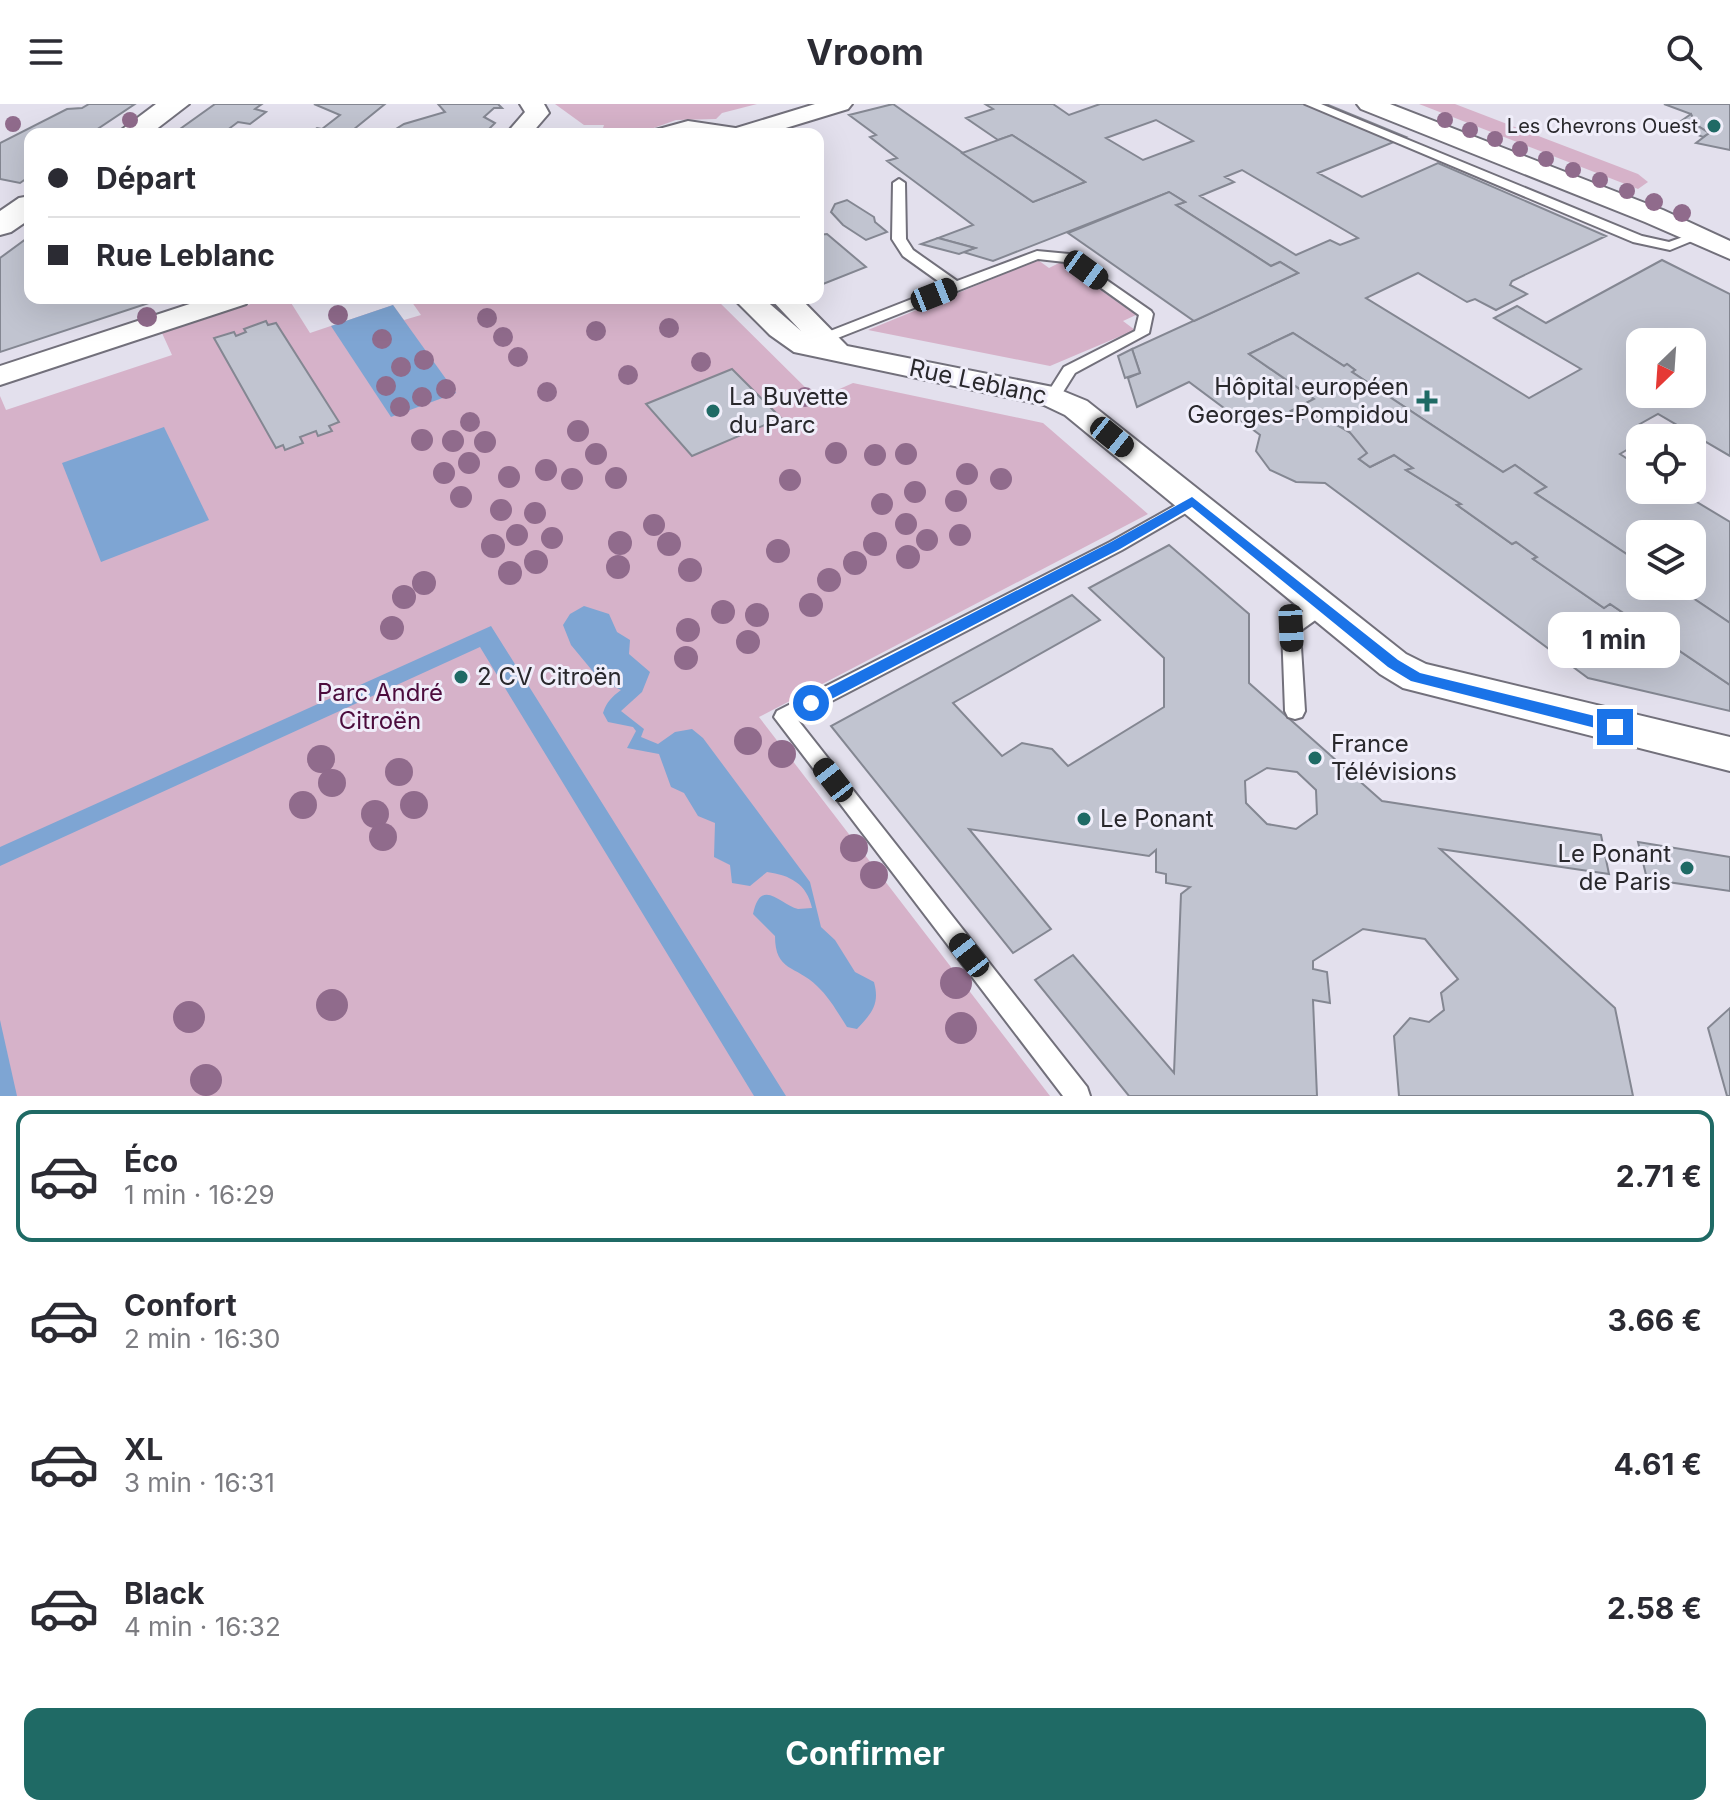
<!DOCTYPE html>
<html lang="fr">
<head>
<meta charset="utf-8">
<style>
  :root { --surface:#fff; --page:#f2f2f3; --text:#2b2b33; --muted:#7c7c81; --line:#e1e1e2; --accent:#1f6a65 }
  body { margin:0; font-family:Inter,sans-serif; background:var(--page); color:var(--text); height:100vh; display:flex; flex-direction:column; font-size:30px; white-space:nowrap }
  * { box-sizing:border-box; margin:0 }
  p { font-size:26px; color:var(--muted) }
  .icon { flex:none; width:44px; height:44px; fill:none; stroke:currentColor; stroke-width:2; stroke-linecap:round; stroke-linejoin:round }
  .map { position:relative; height:992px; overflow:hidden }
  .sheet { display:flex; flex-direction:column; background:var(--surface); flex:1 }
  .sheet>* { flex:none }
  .banner { position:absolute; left:24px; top:24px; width:800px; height:176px; border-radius:16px; box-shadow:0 8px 32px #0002; display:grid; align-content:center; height:176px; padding:0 24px; background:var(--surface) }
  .needle { width:52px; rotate:205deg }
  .tools { position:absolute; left:1626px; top:224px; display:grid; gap:16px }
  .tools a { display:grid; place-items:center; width:80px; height:80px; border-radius:16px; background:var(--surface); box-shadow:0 8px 32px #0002; font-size:40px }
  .end { position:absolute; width:36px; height:36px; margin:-18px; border:10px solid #1a73e8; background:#fff; box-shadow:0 0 0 4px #fff }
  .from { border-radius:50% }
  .bubble { position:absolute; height:56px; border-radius:16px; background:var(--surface); box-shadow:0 8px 32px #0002; font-size:26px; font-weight:700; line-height:56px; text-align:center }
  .car { position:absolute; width:24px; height:48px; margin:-24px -12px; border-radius:10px; box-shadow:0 0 6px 2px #0007; background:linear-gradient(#222 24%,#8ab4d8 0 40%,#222 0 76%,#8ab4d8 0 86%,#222 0) }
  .banner b { display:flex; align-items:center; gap:28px; height:76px; font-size:30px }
  .banner b+b { border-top:2px solid var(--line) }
  .banner i { width:20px; height:20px; background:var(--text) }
  ul { padding:14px 0 0; list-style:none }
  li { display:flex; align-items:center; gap:24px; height:132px; margin:0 16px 12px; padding:0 8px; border:4px solid transparent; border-radius:16px }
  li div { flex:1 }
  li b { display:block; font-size:30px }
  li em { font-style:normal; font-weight:700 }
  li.selected { border-color:var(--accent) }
  li>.icon { width:72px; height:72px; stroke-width:1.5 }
  .action { display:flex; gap:16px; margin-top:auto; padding:16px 24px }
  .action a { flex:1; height:92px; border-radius:16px; background:var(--accent); color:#fff; font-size:32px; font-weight:700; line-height:92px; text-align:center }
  header { display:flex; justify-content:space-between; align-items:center; height:104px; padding:0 24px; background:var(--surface); font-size:36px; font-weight:700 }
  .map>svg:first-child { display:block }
</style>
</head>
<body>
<header><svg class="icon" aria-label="menu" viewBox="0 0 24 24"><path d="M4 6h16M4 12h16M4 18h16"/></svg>Vroom<svg class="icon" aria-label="search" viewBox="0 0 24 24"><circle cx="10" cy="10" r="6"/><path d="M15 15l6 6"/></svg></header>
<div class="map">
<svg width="1730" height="992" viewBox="0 0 1730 992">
  <rect width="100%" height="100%" fill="#e3e0ed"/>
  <g fill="#d6b2c9">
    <path d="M555 0H757L722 9 716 15 676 16 637 30H601L604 21H584Z"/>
    <path d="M1419 0H1455L1638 70 1648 78 1638 85Z"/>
    <path d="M1038 156 1049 164 1061 158 1136 211 1123 217 1135 226 1050 262 868 226Z"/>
    <path d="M269 194H288L310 229 393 201 404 216 421 211 409 194H715L817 295 853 279 1043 319 1148 410 759 613 1050 992H0V292L6 306 172 251 162 229Z"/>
  </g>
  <g fill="#7ea5d3">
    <path d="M393 201 456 289 391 313 331 222Z"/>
    <path d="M164 323 209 416 101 458 62 359Z"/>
    <path d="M584 502 609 510 617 528 630 536 629 550 650 568 642 588 621 607 644 625 641 633 658 640 675 628 692 625 703 634 810 778 821 823 835 836 855 868 874 878C880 900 872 909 857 925L847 923C838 909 829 893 817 882 796 861 775 868 775 832L753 810C761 772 781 801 798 805 803 805 807 804 812 804 807 780 790 771 767 768L750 782 732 779 730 761 714 753 715 719 698 712 684 689 671 683 659 650 627 644 636 627 633 623 608 618 603 609C607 597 612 593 621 586L600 576 571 541 563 521 570 510Z"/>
    <path d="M491 522 786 992H754L480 543 0 762V743Z"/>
    <path d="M0 916 17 992H0Z"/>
  </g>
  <g fill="#c1c4d0" stroke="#848792" stroke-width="2" fill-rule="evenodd">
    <path d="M89 0H135L90 30H30V72L20 79 0 75V39L67 5 82 4Z"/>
    <path d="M215 0H262L255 5 266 8 250 20 238 18 222 30H173Z"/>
    <path d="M314 0H385L348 30H309L317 24 322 25 340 11Z"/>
    <path d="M438 0H498L502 4H494L484 13 495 19 484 30H388L404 20 445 8Z"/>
    <path d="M893 0 1033 98 1085 78 1012 31 998 36 966 14 993 5 985 0H1053L1069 11 1100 0H1326L1406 33 1318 69 1362 93 1438 59 1606 132 1512 177 1510 181 1527 190 1496 206 1475 195 1467 198 1418 169 1366 194 1529 294 1581 265 1494 214 1517 202 1546 219 1662 156 1730 190V352L1658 310 1640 320 1655 329 1640 334V338L1620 350 1640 363V386H1677L1730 418V519L1675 482H1692V430H1640V459L1535 389 1546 383 1515 361 1503 368 1352 268 1355 266 1347 260 1344 262 1293 229 1249 250 1314 295 1291 307 1302 315 1311 310 1330 317 1357 333 1368 350 1359 355 1370 363 1394 351 1413 364 1406 366 1461 400 1457 401 1512 440 1516 438 1537 453 1533 455 1604 504 1610 500 1730 581V607L1588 574 1325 379 1296 378 1270 366 1256 347 1260 331 1189 278 1137 303 1128 274 1140 269 1132 245 1298 169 1280 158 1271 162 1176 101 1185 98 1169 88 993 157 963 148 975 144 938 134 973 121 887 57 897 54 870 33 876 31 849 11ZM1156 16 1193 37 1143 56 1106 34ZM1242 66 1358 134 1340 141 1330 136 1296 151 1200 92 1234 78 1225 73ZM1640 238H1692V290H1640Z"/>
    <path d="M1664 0H1730V46L1696 39 1709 29 1695 20 1691 10Z"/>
    <path d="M1691 10 1695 20 1709 29 1703 33 1674 22Z"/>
    <path d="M1012 31 1085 78 1033 98 962 49Z"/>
    <path d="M1169 88 1185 98 1176 101 1271 162 1280 158 1298 169 1194 217 1068 129Z"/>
    <path d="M847 96 874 113 875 118 887 128 866 136 843 121 831 108 835 100Z"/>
    <path d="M827 130 866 163 818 182V131Z"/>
    <path d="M30 132V194H164L0 248V154Z"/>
    <path d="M938 134 975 144 959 150 921 140Z"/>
    <path d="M266 217 268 221 276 219 339 318 329 322 332 327 318 332 316 327 300 333 303 339 285 346 283 341 276 344 214 234 234 228 236 232 246 228 244 225Z"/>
    <path d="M1293 229 1344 262 1347 260 1355 266 1352 268 1503 368 1515 361 1546 383 1535 389 1640 459V482H1675L1730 519V581L1610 500 1604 504 1533 455 1537 453 1516 438 1512 440 1457 401 1461 400 1406 366 1413 364 1394 351 1370 363 1359 355 1367 349 1348 326 1311 310 1302 315 1291 307 1314 295 1249 250Z"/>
    <path d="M1132 245 1140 269 1125 274 1118 252Z"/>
    <path d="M732 265 781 314 692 352 646 300Z"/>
    <path d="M1169 441 1249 510V579L1382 697 1601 731 1609 770 1440 745 1615 904 1633 992H1399L1394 932 1410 914 1429 918 1444 906 1441 889 1458 875 1425 835 1363 825 1313 857V865L1327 868 1330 899 1313 896 1317 992H1129L1035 876 1073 851 1174 969 1181 790 1190 783 1166 779V770L1156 768V746L1149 752 969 725 1051 825 1013 849 831 622 1072 491 1100 516 953 599 1002 652 1022 639 1052 645 1068 662 1164 603V554L1089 484ZM1267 664 1297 668 1316 686 1317 710 1296 725 1267 720 1246 699 1245 677Z"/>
    <path d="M1638 738 1730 753V787L1647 775Z"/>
    <path d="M1730 904V992H1727L1708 924Z"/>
  </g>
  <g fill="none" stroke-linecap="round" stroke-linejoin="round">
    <defs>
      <g id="service">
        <path d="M1305 0H1321L1642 132 1669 138 1697 128 1704 132 1670 146 1633 138Z"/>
        <path d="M688 17 742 25 748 29C727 33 706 23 685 25 672 27 660 32 648 28Z"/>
        <path d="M899 75 905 79 906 135 913 146 957 177 1037 147 1069 150 1151 207 1153 210 1149 229 1075 269 1058 296H1048L1045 293 1064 263 1135 227 1139 211 1065 158 1038 155 830 237H820V231L945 182 903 152 892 135 893 79Z"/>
        <path d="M1192 392 1200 398 1198 402 1122 446 797 615 1087 983 1090 992H1063L774 613 777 607 1110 438Z"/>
        <path d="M1322 495 1328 497 1331 502 1328 507 1300 527 1305 607 1302 613 1295 615 1288 613 1285 607 1282 524 1285 519Z"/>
      </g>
      <g id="minor">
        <path d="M520 0H544L549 9 531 30H506L525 8Z"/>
        <path d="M815 0H852L848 5 766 30H729L733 25Z"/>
        <path d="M1357 0H1390L1663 106 1730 137V155L1645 118 1361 5Z"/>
        <path d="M208 194H250L246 200 0 281V262Z"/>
        <path d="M733 194H763L801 227 770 194H800L847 242 1053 283 1087 297 1406 550 1426 560 1730 633V667L1403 584 1380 570 1065 311 1044 301 794 248 770 231Z"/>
      </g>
      <g id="tertiary">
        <path d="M156 0H189L150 30H116Z"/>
        <path d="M30 92V115L11 128 0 131V107L19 94Z"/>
      </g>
    </defs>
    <use href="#service" stroke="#72707b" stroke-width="4"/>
    <use href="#minor" stroke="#72707b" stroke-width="4"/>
    <use href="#tertiary" stroke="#72707b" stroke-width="4"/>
    <use href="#service" fill="#fff" fill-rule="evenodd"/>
    <use href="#minor" fill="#fff" fill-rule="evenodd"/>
    <use href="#tertiary" fill="#fff" fill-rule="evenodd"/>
  </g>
  <g fill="#906b8c">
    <circle cx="130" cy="16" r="8"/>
    <circle cx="1445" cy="16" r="8"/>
    <circle cx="13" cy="20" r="8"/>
    <circle cx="1470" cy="26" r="8"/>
    <circle cx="1495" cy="35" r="8"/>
    <circle cx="1520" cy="45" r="8"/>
    <circle cx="1546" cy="55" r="8"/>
    <circle cx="1573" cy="66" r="8"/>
    <circle cx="1600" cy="76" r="8"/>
    <circle cx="1627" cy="87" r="8"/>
    <circle cx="1654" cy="98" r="9"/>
    <circle cx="1682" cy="109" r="9"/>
    <circle cx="338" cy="211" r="10"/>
    <circle cx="147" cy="213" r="10"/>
    <circle cx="487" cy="214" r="10"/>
    <circle cx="669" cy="224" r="10"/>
    <circle cx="596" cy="227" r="10"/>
    <circle cx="503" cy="233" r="10"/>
    <circle cx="382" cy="235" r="10"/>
    <circle cx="518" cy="253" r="10"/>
    <circle cx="424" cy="256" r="10"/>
    <circle cx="701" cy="258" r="10"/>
    <circle cx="401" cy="263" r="10"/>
    <circle cx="628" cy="271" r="10"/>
    <circle cx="386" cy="282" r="10"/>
    <circle cx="446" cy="285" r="10"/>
    <circle cx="547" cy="288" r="10"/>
    <circle cx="422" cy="293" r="10"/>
    <circle cx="805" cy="293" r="10"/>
    <circle cx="400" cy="303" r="10"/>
    <circle cx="470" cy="318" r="10"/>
    <circle cx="578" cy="327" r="11"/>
    <circle cx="422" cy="336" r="11"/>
    <circle cx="453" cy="337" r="11"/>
    <circle cx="485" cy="338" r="11"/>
    <circle cx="836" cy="349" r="11"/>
    <circle cx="596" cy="350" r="11"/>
    <circle cx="906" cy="350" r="11"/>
    <circle cx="875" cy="351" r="11"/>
    <circle cx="469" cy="359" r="11"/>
    <circle cx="546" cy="366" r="11"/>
    <circle cx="444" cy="369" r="11"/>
    <circle cx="967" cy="370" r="11"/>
    <circle cx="509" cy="373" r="11"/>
    <circle cx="616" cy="374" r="11"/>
    <circle cx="572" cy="375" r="11"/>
    <circle cx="1001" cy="375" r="11"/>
    <circle cx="790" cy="376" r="11"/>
    <circle cx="915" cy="388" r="11"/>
    <circle cx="461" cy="393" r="11"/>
    <circle cx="956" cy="397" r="11"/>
    <circle cx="882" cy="400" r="11"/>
    <circle cx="501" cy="406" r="11"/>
    <circle cx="535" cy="409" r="11"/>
    <circle cx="906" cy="420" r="11"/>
    <circle cx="654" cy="421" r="11"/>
    <circle cx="517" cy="431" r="11"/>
    <circle cx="960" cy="431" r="11"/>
    <circle cx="552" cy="434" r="11"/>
    <circle cx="927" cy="436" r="11"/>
    <circle cx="620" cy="439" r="12"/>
    <circle cx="669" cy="440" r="12"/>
    <circle cx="875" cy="440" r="12"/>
    <circle cx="493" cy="442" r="12"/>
    <circle cx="778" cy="447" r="12"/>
    <circle cx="908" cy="453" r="12"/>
    <circle cx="536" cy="458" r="12"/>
    <circle cx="855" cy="459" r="12"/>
    <circle cx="618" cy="463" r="12"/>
    <circle cx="690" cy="466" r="12"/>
    <circle cx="510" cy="469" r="12"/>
    <circle cx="829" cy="476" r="12"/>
    <circle cx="424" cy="479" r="12"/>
    <circle cx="404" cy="493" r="12"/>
    <circle cx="811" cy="501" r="12"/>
    <circle cx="723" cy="508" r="12"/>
    <circle cx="757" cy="511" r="12"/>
    <circle cx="392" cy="524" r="12"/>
    <circle cx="688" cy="526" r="12"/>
    <circle cx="748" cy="538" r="12"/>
    <circle cx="686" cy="554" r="12"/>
    <circle cx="748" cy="637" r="14"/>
    <circle cx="782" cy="650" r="14"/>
    <circle cx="321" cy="655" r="14"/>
    <circle cx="399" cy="668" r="14"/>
    <circle cx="332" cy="679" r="14"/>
    <circle cx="303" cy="701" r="14"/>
    <circle cx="414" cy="701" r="14"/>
    <circle cx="375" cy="710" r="14"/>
    <circle cx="383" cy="733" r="14"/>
    <circle cx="854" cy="744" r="14"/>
    <circle cx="874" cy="771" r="14"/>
    <circle cx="956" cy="879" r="16"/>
    <circle cx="332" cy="901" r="16"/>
    <circle cx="189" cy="913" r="16"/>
    <circle cx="961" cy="924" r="16"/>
    <circle cx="206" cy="976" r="16"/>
  </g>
  <path fill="#1a73e8" d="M1192 393 1398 556 1420 569 1615 617 1622 623 1620 627 1615 629 1411 577 1388 563 1192 403 1120 445 816 603H806V595L1111 438Z"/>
  <g fill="#1f6a65" stroke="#f0eefa" stroke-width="3">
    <circle cx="1714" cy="22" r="8"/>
    <path d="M1423 285h8v8h8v8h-8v8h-8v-8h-8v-8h8z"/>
    <circle cx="713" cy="307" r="8"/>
    <circle cx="461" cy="573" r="8"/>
    <circle cx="1315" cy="654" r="8"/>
    <circle cx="1084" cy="715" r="8"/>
    <circle cx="1687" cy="764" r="8"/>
  </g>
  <g text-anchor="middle" stroke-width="6" stroke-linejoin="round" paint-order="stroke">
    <g font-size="20" fill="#29282c" stroke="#f0eefa" text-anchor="end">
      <text x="1698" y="29">Les Chevrons Ouest</text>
    </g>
    <g font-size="24" fill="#29282c" stroke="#f0eefa">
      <text transform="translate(978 278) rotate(12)" y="8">Rue Leblanc</text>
    </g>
    <g font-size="24" fill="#29282c" stroke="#f0eefa" text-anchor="start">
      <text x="1409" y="291" text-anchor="end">Hôpital européen<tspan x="1409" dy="28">Georges-Pompidou</tspan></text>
      <text x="729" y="301">La Buvette<tspan x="729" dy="28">du Parc</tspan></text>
      <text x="477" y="581">2 CV Citroën</text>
      <text x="1331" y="648">France<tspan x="1331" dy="28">Télévisions</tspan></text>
      <text x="1100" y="723">Le Ponant</text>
      <text x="1671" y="758" text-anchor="end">Le Ponant<tspan x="1671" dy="28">de Paris</tspan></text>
    </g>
    <g font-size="24" fill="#4c0c3d" stroke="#f0eefa">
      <text x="380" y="597">Parc André<tspan x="380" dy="28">Citroën</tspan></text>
    </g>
  </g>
</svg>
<div class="tools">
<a><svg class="needle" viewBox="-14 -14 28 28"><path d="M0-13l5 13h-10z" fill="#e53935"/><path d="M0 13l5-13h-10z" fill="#7c7c81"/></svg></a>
<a><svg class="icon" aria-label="locate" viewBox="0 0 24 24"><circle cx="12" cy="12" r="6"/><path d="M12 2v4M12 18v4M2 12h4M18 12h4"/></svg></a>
<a><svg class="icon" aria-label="layers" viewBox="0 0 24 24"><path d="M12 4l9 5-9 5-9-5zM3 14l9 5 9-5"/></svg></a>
</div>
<i class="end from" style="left:811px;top:599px"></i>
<i class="end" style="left:1615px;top:623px"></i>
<div class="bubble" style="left:1548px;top:508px;width:132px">1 min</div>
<i class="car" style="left:1086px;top:166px;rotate:126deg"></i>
<i class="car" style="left:934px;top:191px;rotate:68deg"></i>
<i class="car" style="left:1112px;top:333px;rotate:129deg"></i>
<i class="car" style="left:1291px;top:524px;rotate:177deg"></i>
<i class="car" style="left:833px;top:676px;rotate:322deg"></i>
<i class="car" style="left:969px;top:851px;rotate:322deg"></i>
<div class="banner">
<b><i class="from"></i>Départ</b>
<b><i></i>Rue Leblanc</b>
</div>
</div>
<section class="sheet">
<ul>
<li class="selected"><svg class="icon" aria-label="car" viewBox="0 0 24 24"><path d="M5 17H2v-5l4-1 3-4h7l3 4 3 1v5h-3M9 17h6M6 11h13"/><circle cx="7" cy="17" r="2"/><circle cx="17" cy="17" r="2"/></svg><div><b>Éco</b><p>1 min · 16:29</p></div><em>2.71 €</em></li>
<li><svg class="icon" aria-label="car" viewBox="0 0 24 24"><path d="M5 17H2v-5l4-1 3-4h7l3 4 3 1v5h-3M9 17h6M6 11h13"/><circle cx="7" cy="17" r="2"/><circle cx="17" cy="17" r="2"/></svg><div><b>Confort</b><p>2 min · 16:30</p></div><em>3.66 €</em></li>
<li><svg class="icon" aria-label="car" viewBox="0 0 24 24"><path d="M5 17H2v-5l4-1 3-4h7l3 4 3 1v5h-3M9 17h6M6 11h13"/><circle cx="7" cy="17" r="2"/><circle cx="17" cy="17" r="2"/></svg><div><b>XL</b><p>3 min · 16:31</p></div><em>4.61 €</em></li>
<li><svg class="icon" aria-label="car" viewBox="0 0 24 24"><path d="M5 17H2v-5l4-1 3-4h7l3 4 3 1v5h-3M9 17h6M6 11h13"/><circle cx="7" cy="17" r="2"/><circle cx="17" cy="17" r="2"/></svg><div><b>Black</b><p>4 min · 16:32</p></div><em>2.58 €</em></li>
</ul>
<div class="action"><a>Confirmer</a></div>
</section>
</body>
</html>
